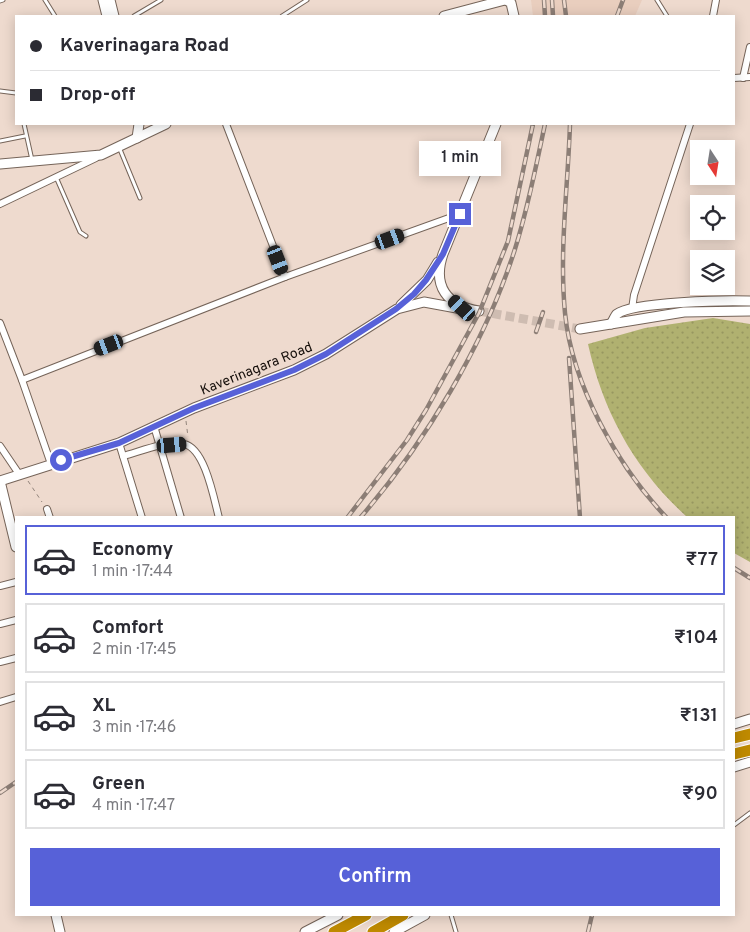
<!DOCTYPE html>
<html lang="en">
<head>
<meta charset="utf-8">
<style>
  :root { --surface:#fff; --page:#f2f2f3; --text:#2b2b33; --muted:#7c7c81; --line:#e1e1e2; --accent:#5761d8 }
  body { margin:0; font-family:Overpass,sans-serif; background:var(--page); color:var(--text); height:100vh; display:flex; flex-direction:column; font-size:19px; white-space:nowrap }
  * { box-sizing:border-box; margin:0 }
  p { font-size:16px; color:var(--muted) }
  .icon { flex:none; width:28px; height:28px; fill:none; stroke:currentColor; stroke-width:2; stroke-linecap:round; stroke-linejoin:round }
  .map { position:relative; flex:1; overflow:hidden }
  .panel { position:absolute; left:15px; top:516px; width:720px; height:400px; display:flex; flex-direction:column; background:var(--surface); border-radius:0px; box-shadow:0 2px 12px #0003 }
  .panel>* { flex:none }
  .banner { position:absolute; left:15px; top:15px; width:720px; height:110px; border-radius:0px; box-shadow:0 2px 12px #0003; display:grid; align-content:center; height:110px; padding:0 15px; background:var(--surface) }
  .needle { width:32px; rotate:168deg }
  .fabs { position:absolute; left:690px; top:140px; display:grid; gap:10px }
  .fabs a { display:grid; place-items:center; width:45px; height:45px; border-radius:0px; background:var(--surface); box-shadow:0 2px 12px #0003; font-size:25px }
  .end { position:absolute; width:22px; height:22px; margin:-11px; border:6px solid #5761d8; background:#fff; box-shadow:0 0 0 2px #fff }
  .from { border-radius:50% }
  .bubble { position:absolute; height:35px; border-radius:0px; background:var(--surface); box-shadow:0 2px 12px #0003; font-size:16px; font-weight:600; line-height:35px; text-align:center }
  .car { position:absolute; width:15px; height:30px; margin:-15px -8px; border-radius:6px; box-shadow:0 0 4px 1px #0007; background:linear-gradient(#222 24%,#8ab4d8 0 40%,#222 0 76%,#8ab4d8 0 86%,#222 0) }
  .banner b { display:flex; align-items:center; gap:18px; height:48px; font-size:19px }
  .banner b+b { border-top:1px solid var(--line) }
  .banner i { width:12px; height:12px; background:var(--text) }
  ul { padding:9px 0 0; list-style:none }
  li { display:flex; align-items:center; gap:15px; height:70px; margin:0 10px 8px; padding:0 5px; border:2px solid var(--line); border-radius:0px }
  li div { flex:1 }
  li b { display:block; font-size:19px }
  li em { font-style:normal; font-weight:600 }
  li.selected { border-color:var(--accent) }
  li>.icon { width:45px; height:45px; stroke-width:1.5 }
  .action { display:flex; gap:10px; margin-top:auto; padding:10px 15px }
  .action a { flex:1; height:58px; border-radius:0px; background:var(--accent); color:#fff; font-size:20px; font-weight:600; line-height:58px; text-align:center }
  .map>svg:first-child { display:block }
</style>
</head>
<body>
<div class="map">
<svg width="750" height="932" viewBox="0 0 750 932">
  <defs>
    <pattern id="grass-dots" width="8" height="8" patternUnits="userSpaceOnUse" patternTransform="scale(1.25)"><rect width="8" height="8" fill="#b0b170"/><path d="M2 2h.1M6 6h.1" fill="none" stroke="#979760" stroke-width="1.8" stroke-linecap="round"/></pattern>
  </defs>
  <rect width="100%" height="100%" fill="#eedace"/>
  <path fill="#e9cebe" d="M531 0H642L635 16H533Z"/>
  <path fill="url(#grass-dots)" d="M713 318 750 324V562L734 553V518L687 517C635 470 603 412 588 344L645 328Z"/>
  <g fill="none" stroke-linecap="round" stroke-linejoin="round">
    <path stroke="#cebcb1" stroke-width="9" stroke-dasharray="9 4.5" stroke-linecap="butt" d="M479 311 580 329"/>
    <defs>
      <g id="lane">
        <path d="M45 0 55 16"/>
        <path d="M657 0 667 16"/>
        <path d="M0 1 3 0"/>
        <path d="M134 16 161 0"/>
        <path d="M282 16 307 0"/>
        <path d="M0 91 16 93"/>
        <path d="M24 124 32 160"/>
        <path d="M0 141 25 136"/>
        <path d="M119 147 140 198"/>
        <path d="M56 177 80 232 86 236"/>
        <path d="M734 825 750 813"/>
        <path d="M451 915 456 932"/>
      </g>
      <g id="street">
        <path d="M713 16 716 0"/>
        <path d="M734 78 750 77"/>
        <path d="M743 78 750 47"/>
        <path d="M226 124 285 277"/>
        <path d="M0 204 96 158"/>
        <path d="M632 309 634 295 690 124"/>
        <path d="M0 323 22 380 51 464"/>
        <path d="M22 380 285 277 460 214"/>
        <path d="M154 426 181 518"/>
        <path d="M119 443 142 518"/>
        <path d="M0 446 19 474"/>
        <path d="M123 456C139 452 167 440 184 444 205 448 214 499 219 518"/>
        <path d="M47 509 50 518"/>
        <path d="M0 586 16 582"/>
        <path d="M0 624 16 620"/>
        <path d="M0 662 16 658"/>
        <path d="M0 702 16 697"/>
      </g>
      <g id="secondary">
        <path d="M103 0 107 16"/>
        <path d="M110 0 114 16"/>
        <path d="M506 0 511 3 514 16"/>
        <path d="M444 16 505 0"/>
        <path d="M137 138 139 124"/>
        <path d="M0 164 101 155 166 124"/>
        <path d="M401 305 427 280 438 262"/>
        <path d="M479 311C447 306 432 286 443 254L496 124"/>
        <path d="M611 324C613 321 615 316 617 314 632 302 728 300 750 301"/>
        <path d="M580 329 684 312 750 311"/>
        <path d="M16 547 0 481 119 443 194 408 294 370 326 354 397 309 424 302 462 309"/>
        <path d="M734 724 750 719"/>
        <path d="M734 767 750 762"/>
        <path d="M56 915 60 932"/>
        <path d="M305 932 338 915"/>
        <path d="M394 932 425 915"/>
      </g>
      <g id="highway">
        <path d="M734 738 750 734"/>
        <path d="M734 754 750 750"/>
        <path d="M334 932 366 915"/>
        <path d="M373 932 403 915"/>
      </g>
    </defs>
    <use href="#lane" stroke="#756459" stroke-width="5"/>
    <use href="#street" stroke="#756459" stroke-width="8"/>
    <use href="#secondary" stroke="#756459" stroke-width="11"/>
    <use href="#highway" stroke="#fff" stroke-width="13"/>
    <g stroke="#93857c" stroke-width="1" stroke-dasharray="4 4" stroke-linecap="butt">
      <path d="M186 421 188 437"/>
      <path d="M28 481 42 502"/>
    </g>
    <use href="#lane" stroke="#fff" stroke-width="3"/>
    <use href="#street" stroke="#fff" stroke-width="6"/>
    <use href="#secondary" stroke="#fff" stroke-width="9"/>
    <use href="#highway" stroke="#bf8a00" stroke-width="11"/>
    <defs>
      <g id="rail">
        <path d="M544 0 545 16"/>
        <path d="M552 0 553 16"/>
        <path d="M564 0 566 16"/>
        <path d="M617 16 623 0"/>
        <path d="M570 124C568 186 559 251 565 313 572 385 618 467 667 518"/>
        <path d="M536 332 543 312"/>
        <path d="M569 358 580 518"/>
        <path d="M347 518 407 440 426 410 479 313 508 241 533 124"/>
        <path d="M360 518C425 443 485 344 515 249 528 208 536 166 545 124"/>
        <path d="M734 568 750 578"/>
        <path d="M0 793 16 782"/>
        <path d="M588 932 592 915"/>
      </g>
    </defs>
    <use href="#rail" stroke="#8c7e76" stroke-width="4.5"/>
    <use href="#rail" stroke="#eedace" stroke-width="2.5" stroke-dasharray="8" stroke-linecap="butt"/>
  </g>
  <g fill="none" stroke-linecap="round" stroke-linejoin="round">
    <path stroke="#5761d8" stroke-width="6" d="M61 460 119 443 194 408 294 370 326 354 396 309 414 294 426 280 443 254 460 214"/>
  </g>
  <g text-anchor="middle" stroke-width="4.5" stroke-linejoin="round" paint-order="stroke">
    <g font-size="14" fill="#17100c" stroke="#eedace">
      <text transform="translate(256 368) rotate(-22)" y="5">Kaverinagara Road</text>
    </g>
  </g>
</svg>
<div class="fabs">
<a><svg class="needle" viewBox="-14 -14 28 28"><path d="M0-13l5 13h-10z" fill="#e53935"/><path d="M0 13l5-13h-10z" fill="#7c7c81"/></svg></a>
<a><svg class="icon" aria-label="locate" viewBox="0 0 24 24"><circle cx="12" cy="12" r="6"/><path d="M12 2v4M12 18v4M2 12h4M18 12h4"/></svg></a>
<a><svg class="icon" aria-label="layers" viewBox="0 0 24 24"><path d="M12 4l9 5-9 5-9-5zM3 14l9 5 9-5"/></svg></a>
</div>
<i class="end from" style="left:61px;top:460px"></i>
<i class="end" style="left:460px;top:214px"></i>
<div class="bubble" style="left:419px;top:141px;width:82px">1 min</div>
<i class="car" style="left:390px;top:239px;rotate:70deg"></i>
<i class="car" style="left:278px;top:260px;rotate:159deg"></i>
<i class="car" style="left:462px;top:308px;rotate:312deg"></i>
<i class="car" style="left:109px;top:345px;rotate:249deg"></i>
<i class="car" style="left:172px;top:445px;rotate:85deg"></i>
<div class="banner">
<b><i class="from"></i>Kaverinagara Road</b>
<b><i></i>Drop-off</b>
</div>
<section class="panel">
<ul>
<li class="selected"><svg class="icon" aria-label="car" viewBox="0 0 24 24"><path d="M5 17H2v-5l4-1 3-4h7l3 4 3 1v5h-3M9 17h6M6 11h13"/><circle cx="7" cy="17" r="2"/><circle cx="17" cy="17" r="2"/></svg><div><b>Economy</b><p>1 min · 17:44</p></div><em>₹77</em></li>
<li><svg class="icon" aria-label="car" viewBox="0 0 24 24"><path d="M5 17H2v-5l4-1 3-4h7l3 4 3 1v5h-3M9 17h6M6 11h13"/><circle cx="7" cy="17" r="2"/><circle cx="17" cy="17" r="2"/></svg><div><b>Comfort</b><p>2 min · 17:45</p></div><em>₹104</em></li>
<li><svg class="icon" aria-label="car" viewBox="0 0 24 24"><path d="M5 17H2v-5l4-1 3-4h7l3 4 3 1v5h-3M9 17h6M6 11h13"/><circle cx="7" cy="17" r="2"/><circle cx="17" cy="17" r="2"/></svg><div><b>XL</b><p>3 min · 17:46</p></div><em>₹131</em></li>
<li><svg class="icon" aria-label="car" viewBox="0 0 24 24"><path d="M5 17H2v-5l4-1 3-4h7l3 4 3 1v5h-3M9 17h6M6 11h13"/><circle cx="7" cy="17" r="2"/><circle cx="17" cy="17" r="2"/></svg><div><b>Green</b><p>4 min · 17:47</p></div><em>₹90</em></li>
</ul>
<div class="action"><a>Confirm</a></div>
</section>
</div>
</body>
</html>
